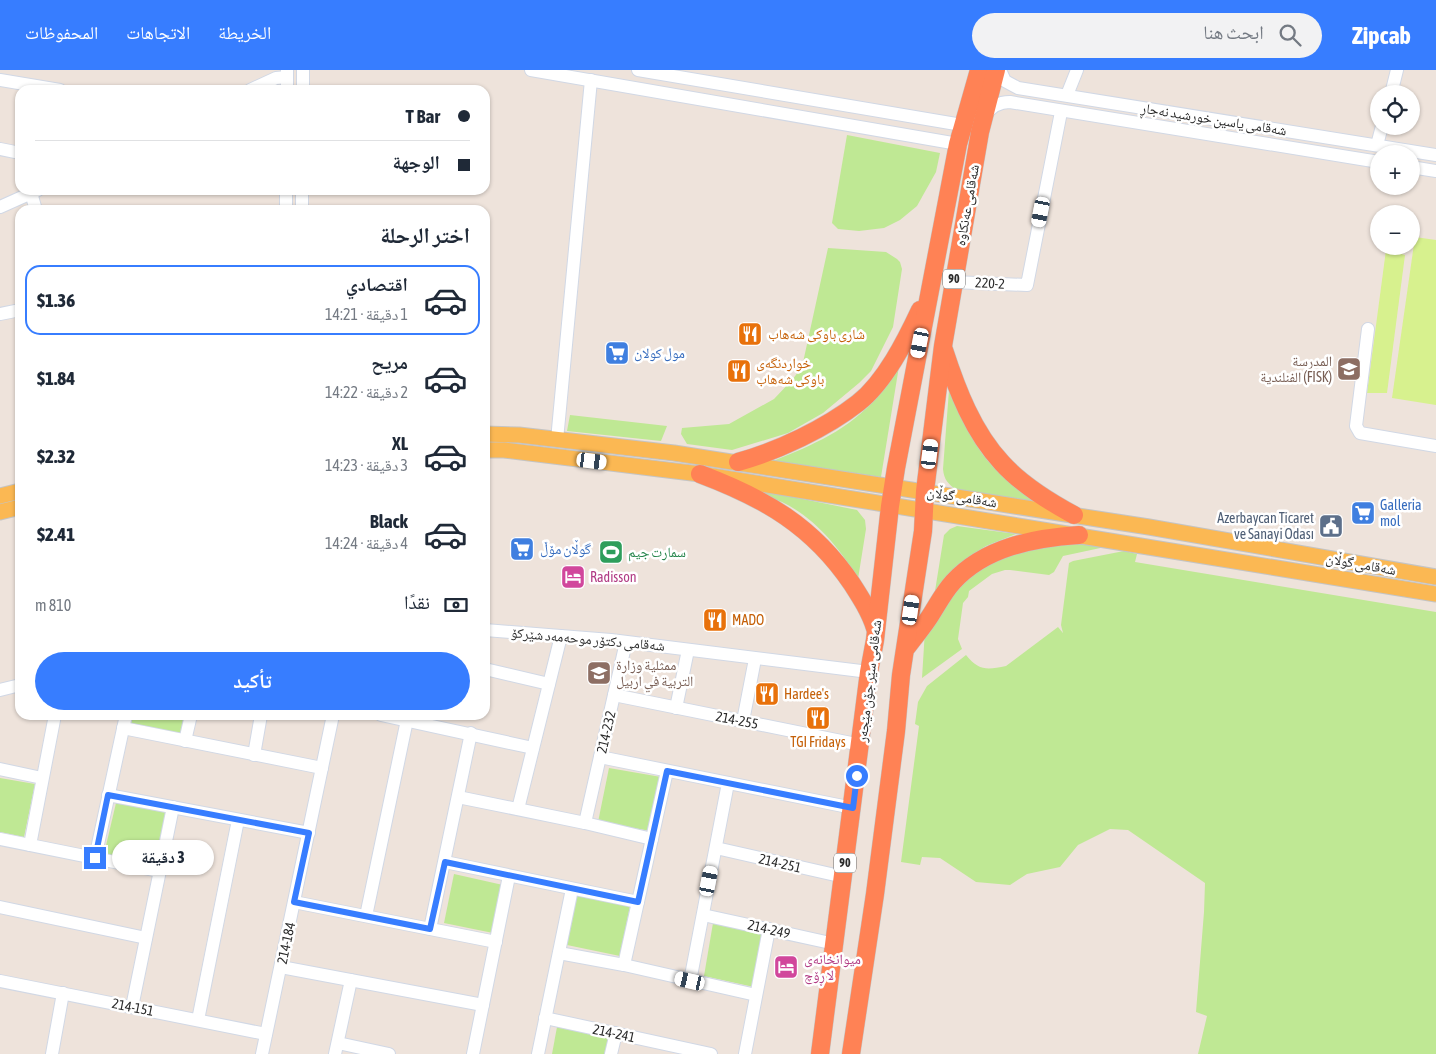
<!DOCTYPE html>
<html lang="ar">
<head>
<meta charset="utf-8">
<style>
  :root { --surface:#fff; --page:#f2f2f3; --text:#1f2937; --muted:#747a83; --line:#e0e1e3; --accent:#377dff }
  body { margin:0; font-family:"Asap Condensed","Noto Naskh Arabic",sans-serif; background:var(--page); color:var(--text); direction:rtl; height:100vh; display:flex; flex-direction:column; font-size:19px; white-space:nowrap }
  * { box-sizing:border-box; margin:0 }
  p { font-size:16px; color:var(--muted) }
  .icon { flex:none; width:28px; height:28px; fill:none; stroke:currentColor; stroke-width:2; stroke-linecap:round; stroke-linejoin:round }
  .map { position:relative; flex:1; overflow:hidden; direction:ltr }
  .details { position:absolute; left:15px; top:135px; width:475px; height:515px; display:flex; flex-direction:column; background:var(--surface); border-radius:15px; box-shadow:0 1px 4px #0004; direction:rtl }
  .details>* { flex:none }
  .hud { position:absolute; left:15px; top:15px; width:475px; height:110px; border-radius:15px; box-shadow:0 1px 4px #0004; direction:rtl; display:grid; align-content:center; height:110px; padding:0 20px; background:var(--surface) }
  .fabs { position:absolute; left:1370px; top:15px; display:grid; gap:10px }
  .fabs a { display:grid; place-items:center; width:50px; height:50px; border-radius:50%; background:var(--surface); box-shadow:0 1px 4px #0004; font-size:25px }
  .end { position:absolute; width:22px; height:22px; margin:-11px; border:6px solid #377dff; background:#fff; box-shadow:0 0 0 2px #fff }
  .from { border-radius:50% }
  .bubble { position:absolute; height:35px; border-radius:18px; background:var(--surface); box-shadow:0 1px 4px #0004; font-size:16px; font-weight:800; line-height:35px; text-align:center; direction:rtl }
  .car { position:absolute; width:15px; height:30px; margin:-15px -8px; border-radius:6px; box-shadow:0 0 4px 1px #0007; background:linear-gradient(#fff 24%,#345 0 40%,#fff 0 76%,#345 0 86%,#fff 0) }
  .hud b { display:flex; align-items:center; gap:18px; height:48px; font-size:19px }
  .hud b+b { border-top:1px solid var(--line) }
  .hud i { width:12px; height:12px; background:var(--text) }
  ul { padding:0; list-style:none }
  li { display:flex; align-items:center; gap:15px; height:70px; margin:0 10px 8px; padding:0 10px; border:2px solid transparent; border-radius:15px }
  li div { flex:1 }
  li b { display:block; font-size:19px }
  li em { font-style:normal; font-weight:800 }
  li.current { border-color:var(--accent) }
  li>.icon { width:45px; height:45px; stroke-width:1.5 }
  h2 { padding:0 20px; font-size:22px; line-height:60px }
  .pay { display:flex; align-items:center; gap:12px; height:55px; padding:0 20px; font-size:19px }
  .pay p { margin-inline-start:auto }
  .primary-button { display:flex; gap:10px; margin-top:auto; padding:10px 20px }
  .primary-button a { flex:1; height:58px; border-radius:30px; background:var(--accent); color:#fff; font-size:20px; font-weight:800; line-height:58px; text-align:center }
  header { display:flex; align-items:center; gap:30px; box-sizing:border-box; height:70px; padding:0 25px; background:var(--accent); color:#fff }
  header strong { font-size:24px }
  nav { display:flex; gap:28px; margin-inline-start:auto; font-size:18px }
  .search { width:350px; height:45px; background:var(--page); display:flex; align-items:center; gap:12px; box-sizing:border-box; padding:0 18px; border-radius:28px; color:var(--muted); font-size:19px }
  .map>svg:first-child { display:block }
</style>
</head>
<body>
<header>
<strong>Zipcab</strong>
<div class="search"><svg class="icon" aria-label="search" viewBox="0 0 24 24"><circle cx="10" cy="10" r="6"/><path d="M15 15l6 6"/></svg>ابحث هنا</div>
<nav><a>الخريطة</a><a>الاتجاهات</a><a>المحفوظات</a></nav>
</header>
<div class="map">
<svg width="1436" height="984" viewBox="0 0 1436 984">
  <rect width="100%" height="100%" fill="#eee3db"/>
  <g fill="#bfe894">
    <path d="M847 65 940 83 936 102 917 136 900 150 884 158 859 161 838 159 832 153Z"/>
    <path d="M828 178 886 182 897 189 900 192 902 199 893 257 871 301 859 313 823 343 788 363 732 380 687 374 681 364 682 358 729 354 774 329 792 310 802 297Z"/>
    <path d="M900 290 881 407 773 391C813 375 849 360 878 326 887 316 893 301 900 290Z"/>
    <path d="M949 320C961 344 971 371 988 391 1003 409 1023 422 1042 435L958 421C948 414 944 410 943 399Z"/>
    <path d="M570 345 667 356 661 371 567 361Z"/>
    <path d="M754 419 857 440 865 450 866 459 858 509C840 478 815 448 782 432 772 428 763 425 754 419Z"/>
    <path d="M957 456 1016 464 986 476 970 486 935 521 944 465 950 459Z"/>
    <path d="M1066 468 1105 477 1063 486 1054 502 1049 505 1010 500H1005L992 504 969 521 968 527 963 533 958 569 962 579 922 608 925 560 956 516 985 492Z"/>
    <path d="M1124 481 1137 484 1135 492 1436 542V984H1198L1207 946 1196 942 1204 842 1205 813 1128 760 1110 759 1078 775 1060 797 1027 804 1010 815 976 812 940 788 922 787 920 795 901 792 919 656 915 654 918 632 927 616 966 585C979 601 987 600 1006 596L1058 557 1063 563 1061 555 1069 493 1073 491Z"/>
    <path d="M133 645H188L185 664 131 653Z"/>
    <path d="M609 698 661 707 651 761 598 752Z"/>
    <path d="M0 708 35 714 24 767 0 762Z"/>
    <path d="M116 733 169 742 156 796 104 784Z"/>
    <path d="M454 804 503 815 493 863 444 853Z"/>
    <path d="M577 825 630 836 620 886 567 875Z"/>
    <path d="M713 853 765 865 754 917 704 906Z"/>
    <path d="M557 957 610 967 607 984H552Z"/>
  </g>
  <g fill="#d7f18e">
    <path d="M1415 167 1436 170V335L1392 328Z"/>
    <path d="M1386 180 1405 185 1387 323H1367Z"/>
  </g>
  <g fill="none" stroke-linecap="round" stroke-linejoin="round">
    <defs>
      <g id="minor">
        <path d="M531 0 958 74"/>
        <path d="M638 0 962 55"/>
        <path d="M1000 0 1005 11 1018 18 1436 85"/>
        <path d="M0 10 60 20"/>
        <path d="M250 20 276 8 287 7"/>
        <path d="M287 20V0"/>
        <path d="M303 20V0"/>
        <path d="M1391 24 1397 0"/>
        <path d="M1067 25 1077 0"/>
        <path d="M985 46C991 36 999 32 1010 32L1379 92"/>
        <path d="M1377 75 1382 56"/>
        <path d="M0 79 20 83"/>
        <path d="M1411 97 1436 101"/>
        <path d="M31 123 36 140"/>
        <path d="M0 137 38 120"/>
        <path d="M286 140V120"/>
        <path d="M302 140V120"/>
        <path d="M953 212 1027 215 1061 42"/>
        <path d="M0 244 20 240"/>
        <path d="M1368 259 1356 356 1360 363 1436 376"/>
        <path d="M557 370 591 10"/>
        <path d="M485 560 611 570 869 602"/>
        <path d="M485 599 549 614"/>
        <path d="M0 620 20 615"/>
        <path d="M614 625 861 675"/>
        <path d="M676 638 688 580"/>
        <path d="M381 645 533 678"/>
        <path d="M743 651 755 589"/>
        <path d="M123 658 322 698"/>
        <path d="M185 671 191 645"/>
        <path d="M254 685 261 645"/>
        <path d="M600 687 853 738"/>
        <path d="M0 699 42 708"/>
        <path d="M108 725 309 763"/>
        <path d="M458 727 585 753 652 769"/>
        <path d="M518 739 561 566"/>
        <path d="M585 753 626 572"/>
        <path d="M0 769 159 801"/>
        <path d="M30 775 55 645"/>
        <path d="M716 778 844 807"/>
        <path d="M95 788 126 645"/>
        <path d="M445 792 638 832"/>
        <path d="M294 832 496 872"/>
        <path d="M0 837 146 868"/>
        <path d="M703 845 835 874"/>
        <path d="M366 846 407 650"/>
        <path d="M430 859 471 663"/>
        <path d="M559 883 624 895 756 925"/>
        <path d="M624 895 667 701"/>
        <path d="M281 897 483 935"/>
        <path d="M0 911 266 964"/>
        <path d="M690 911 728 713"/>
        <path d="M132 937 173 737"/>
        <path d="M545 948 711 984"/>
        <path d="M198 950 238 750"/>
        <path d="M338 973 389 984"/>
        <path d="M52 984 63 923"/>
        <path d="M262 984 333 645"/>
        <path d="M335 984 351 910"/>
        <path d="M473 984 509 806"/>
        <path d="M538 984 572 819"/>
        <path d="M611 984 616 963"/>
        <path d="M745 984 769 859"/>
      </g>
      <g id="major">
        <path d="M485 364 519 365 674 383 1149 457 1436 507"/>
        <path d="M485 380H504L700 404 1436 524"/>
        <path d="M0 426 20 421"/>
        <path d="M0 442 20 437"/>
      </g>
      <g id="highway">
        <path d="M944 280C957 320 973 362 1002 393 1022 415 1048 431 1074 445"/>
        <path d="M738 392C778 381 826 358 858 333 885 312 906 270 920 240"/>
        <path d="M700 404C764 428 813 456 852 514 861 528 870 542 875 558"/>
        <path d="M907 577C915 566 925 555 932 543 939 532 944 522 953 512 985 477 1034 468 1079 465"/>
        <path d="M820 984 869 602 875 570 890 436 896 398 958 74 979 0"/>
        <path d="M851 984 875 824 896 661 901 605 923 461 925 421 943 276 980 62 996 0"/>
      </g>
    </defs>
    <use href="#minor" stroke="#d1d8e5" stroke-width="14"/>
    <use href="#major" stroke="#c4c4c4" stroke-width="17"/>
    <use href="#highway" stroke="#c4c4c4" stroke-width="19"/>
    <use href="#minor" stroke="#fff" stroke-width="12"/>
    <use href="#major" stroke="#fbb853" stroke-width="15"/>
    <use href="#highway" stroke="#ff8255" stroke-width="18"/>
  </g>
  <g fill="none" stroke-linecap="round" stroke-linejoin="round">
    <path stroke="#377dff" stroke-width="6" d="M95 788 108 725 309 763 294 832 430 859 445 792 638 832 667 701 853 738 857 706"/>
  </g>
  <defs>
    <symbol id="restaurant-square" viewBox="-11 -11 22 22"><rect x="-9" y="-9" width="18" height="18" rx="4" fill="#e8710a" stroke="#fff"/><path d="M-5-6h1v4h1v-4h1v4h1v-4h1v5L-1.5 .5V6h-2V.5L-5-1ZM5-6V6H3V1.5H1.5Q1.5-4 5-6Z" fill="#fff"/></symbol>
    <symbol id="supermarket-square" viewBox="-11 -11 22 22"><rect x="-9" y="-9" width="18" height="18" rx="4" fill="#3f7fe0" stroke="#fff"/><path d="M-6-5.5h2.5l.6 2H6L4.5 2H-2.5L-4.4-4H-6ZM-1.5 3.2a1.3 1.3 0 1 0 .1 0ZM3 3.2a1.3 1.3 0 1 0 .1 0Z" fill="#fff"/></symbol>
    <symbol id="school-square" viewBox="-11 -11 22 22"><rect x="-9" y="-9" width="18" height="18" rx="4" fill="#8d6e63" stroke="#fff"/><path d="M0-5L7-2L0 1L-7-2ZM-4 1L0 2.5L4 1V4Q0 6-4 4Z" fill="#fff"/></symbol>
    <symbol id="civic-square" viewBox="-11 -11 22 22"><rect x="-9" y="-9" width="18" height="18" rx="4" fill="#5c6f8a" stroke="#fff"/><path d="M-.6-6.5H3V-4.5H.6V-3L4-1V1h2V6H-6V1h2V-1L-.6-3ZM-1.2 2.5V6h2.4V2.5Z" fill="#fff"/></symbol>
    <symbol id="stadium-square" viewBox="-11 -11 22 22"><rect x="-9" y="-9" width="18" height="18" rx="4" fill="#2e9e5b" stroke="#fff"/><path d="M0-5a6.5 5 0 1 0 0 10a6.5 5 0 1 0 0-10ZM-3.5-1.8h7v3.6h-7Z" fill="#fff"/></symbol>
    <symbol id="hotel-square" viewBox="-11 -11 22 22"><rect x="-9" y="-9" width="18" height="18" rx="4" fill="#d1479c" stroke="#fff"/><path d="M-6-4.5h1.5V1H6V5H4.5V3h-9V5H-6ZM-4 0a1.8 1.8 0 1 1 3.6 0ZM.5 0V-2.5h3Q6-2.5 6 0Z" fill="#fff"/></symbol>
    <symbol id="university-square" viewBox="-11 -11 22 22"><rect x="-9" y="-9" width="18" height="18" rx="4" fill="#8d6e63" stroke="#fff"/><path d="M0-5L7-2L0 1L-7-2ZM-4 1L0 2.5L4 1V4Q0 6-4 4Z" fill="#fff"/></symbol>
  </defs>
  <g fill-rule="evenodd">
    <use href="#restaurant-square" x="736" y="250" width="28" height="28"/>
    <use href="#supermarket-square" x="603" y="269" width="28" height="28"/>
    <use href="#school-square" x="1335" y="285" width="28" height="28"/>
    <use href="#restaurant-square" x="725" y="287" width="28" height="28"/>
    <use href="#supermarket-square" x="1349" y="429" width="28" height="28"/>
    <use href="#civic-square" x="1317" y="442" width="28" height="28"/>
    <use href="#supermarket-square" x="508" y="465" width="28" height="28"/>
    <use href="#stadium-square" x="597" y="468" width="28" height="28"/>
    <use href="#hotel-square" x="559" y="493" width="28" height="28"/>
    <use href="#restaurant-square" x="701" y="536" width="28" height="28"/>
    <use href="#university-square" x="585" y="589" width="28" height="28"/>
    <use href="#restaurant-square" x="753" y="610" width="28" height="28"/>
    <use href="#restaurant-square" x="804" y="634" width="28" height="28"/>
    <use href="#hotel-square" x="772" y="883" width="28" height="28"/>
  </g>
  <g text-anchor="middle" stroke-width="5" stroke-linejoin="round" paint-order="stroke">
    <g fill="#fff" stroke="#6b6b6b" stroke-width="1">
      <rect x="943" y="199.5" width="22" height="19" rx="4"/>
      <rect x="834" y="783.5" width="22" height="19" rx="4"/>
    </g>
    <g font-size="12" font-weight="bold" fill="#2b2b2b">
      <text x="954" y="213">90</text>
      <text x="845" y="797">90</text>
    </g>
    <g font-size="14" fill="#2b2b2b" stroke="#fff">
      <text transform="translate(1214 49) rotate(9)" y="5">شەقامی یاسین خورشید نەجاڕ</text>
      <text transform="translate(967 135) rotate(-80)" y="5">شەقامی عەنکاوە</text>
      <text transform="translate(990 213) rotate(3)" y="5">220-2</text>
      <text transform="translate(962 427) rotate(9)" y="5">شەقامی گوڵان</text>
      <text transform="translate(1361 494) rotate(10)" y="5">شەقامی گوڵان</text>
      <text transform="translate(588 569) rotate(5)" y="5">شەقامی دکتۆر موحەمەد شێرکۆ</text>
      <text transform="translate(869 611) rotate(-83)" y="5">شەقامی سێر جۆن مێجەر</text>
      <text transform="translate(737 650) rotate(11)" y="5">214-255</text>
      <text transform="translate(606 662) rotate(-77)" y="5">214-232</text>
      <text transform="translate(780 793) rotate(13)" y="5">214-251</text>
      <text transform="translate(769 859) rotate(13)" y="5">214-249</text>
      <text transform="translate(286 873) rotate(-78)" y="5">214-184</text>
      <text transform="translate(133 937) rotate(11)" y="5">214-151</text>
      <text transform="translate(614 963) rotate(12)" y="5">214-241</text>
    </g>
    <g font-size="14" fill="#c56008" stroke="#fff" text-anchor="start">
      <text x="768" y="269">شاری باوکی شەھاب</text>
      <text x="756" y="298">خواردنگەی<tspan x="756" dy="16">باوکی شەھاب</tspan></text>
      <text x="732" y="555">MADO</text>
      <text x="784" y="629">Hardee's</text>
      <text x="818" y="677" text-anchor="middle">TGI Fridays</text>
    </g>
    <g font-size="14" fill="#366cbe" stroke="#fff" text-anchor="start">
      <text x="634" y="288">مول كولان</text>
      <text x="1380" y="440">Galleria<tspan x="1380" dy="16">mol</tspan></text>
      <text x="540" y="484">گوڵان مۆڵ</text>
    </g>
    <g font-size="14" fill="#785e54" stroke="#fff" text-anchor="end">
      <text x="1332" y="296">المدرسة<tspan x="1332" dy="16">الفنلندية (FISK)</tspan></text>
      <text x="616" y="600" text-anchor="start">ممثلية وزارة<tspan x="616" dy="16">التربية في اربيل</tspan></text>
    </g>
    <g font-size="14" fill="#4e5e75" stroke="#fff" text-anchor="end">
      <text x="1314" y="453">Azerbaycan Ticaret<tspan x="1314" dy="16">ve Sanayi Odası</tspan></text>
    </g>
    <g font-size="14" fill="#27864d" stroke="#fff" text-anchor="start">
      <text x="628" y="487">سمارت جیم</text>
    </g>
    <g font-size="14" fill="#b23c85" stroke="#fff" text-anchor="start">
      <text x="590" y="512">Radisson</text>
      <text x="804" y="894">میوانخانەی<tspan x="804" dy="16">لا ڕۆچ</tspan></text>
    </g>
  </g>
</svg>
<div class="fabs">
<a><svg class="icon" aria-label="locate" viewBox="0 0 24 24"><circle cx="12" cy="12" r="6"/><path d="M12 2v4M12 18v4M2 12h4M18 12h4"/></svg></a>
<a>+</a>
<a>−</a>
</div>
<i class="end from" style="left:857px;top:706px"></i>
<i class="end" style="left:95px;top:788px"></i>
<div class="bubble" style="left:112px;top:770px;width:102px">3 دقيقة</div>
<i class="car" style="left:1041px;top:142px;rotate:191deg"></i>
<i class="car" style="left:920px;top:273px;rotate:191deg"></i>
<i class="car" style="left:930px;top:384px;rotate:7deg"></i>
<i class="car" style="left:592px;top:391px;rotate:97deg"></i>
<i class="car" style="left:911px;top:540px;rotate:8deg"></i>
<i class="car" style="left:709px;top:811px;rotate:11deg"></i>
<i class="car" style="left:690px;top:911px;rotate:283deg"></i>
<div class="hud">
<b><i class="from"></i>T Bar</b>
<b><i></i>الوجهة</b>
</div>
<section class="details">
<h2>اختر الرحلة</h2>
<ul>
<li class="current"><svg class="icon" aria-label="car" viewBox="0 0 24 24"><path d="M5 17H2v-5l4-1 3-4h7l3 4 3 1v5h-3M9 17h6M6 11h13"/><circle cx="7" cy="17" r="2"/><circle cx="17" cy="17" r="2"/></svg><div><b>اقتصادي</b><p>1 دقيقة · 14:21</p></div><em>$1.36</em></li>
<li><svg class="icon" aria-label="car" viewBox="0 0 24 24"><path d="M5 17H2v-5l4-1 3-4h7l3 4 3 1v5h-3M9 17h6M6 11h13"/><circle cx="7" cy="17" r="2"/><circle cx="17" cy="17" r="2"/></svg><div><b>مريح</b><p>2 دقيقة · 14:22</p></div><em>$1.84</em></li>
<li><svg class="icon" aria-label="car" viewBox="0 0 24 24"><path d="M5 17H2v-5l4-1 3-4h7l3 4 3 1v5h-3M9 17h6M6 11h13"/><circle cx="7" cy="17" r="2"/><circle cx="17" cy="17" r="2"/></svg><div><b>XL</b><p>3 دقيقة · 14:23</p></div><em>$2.32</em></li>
<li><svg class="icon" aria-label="car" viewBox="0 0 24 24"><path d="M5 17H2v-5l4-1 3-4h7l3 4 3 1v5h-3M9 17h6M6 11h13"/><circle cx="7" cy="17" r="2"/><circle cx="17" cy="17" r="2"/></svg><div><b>Black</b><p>4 دقيقة · 14:24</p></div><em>$2.41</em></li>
</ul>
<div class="pay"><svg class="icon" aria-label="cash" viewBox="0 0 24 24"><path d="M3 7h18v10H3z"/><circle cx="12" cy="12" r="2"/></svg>نقدًا<p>810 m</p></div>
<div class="primary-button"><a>تأكيد</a></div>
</section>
</div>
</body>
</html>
